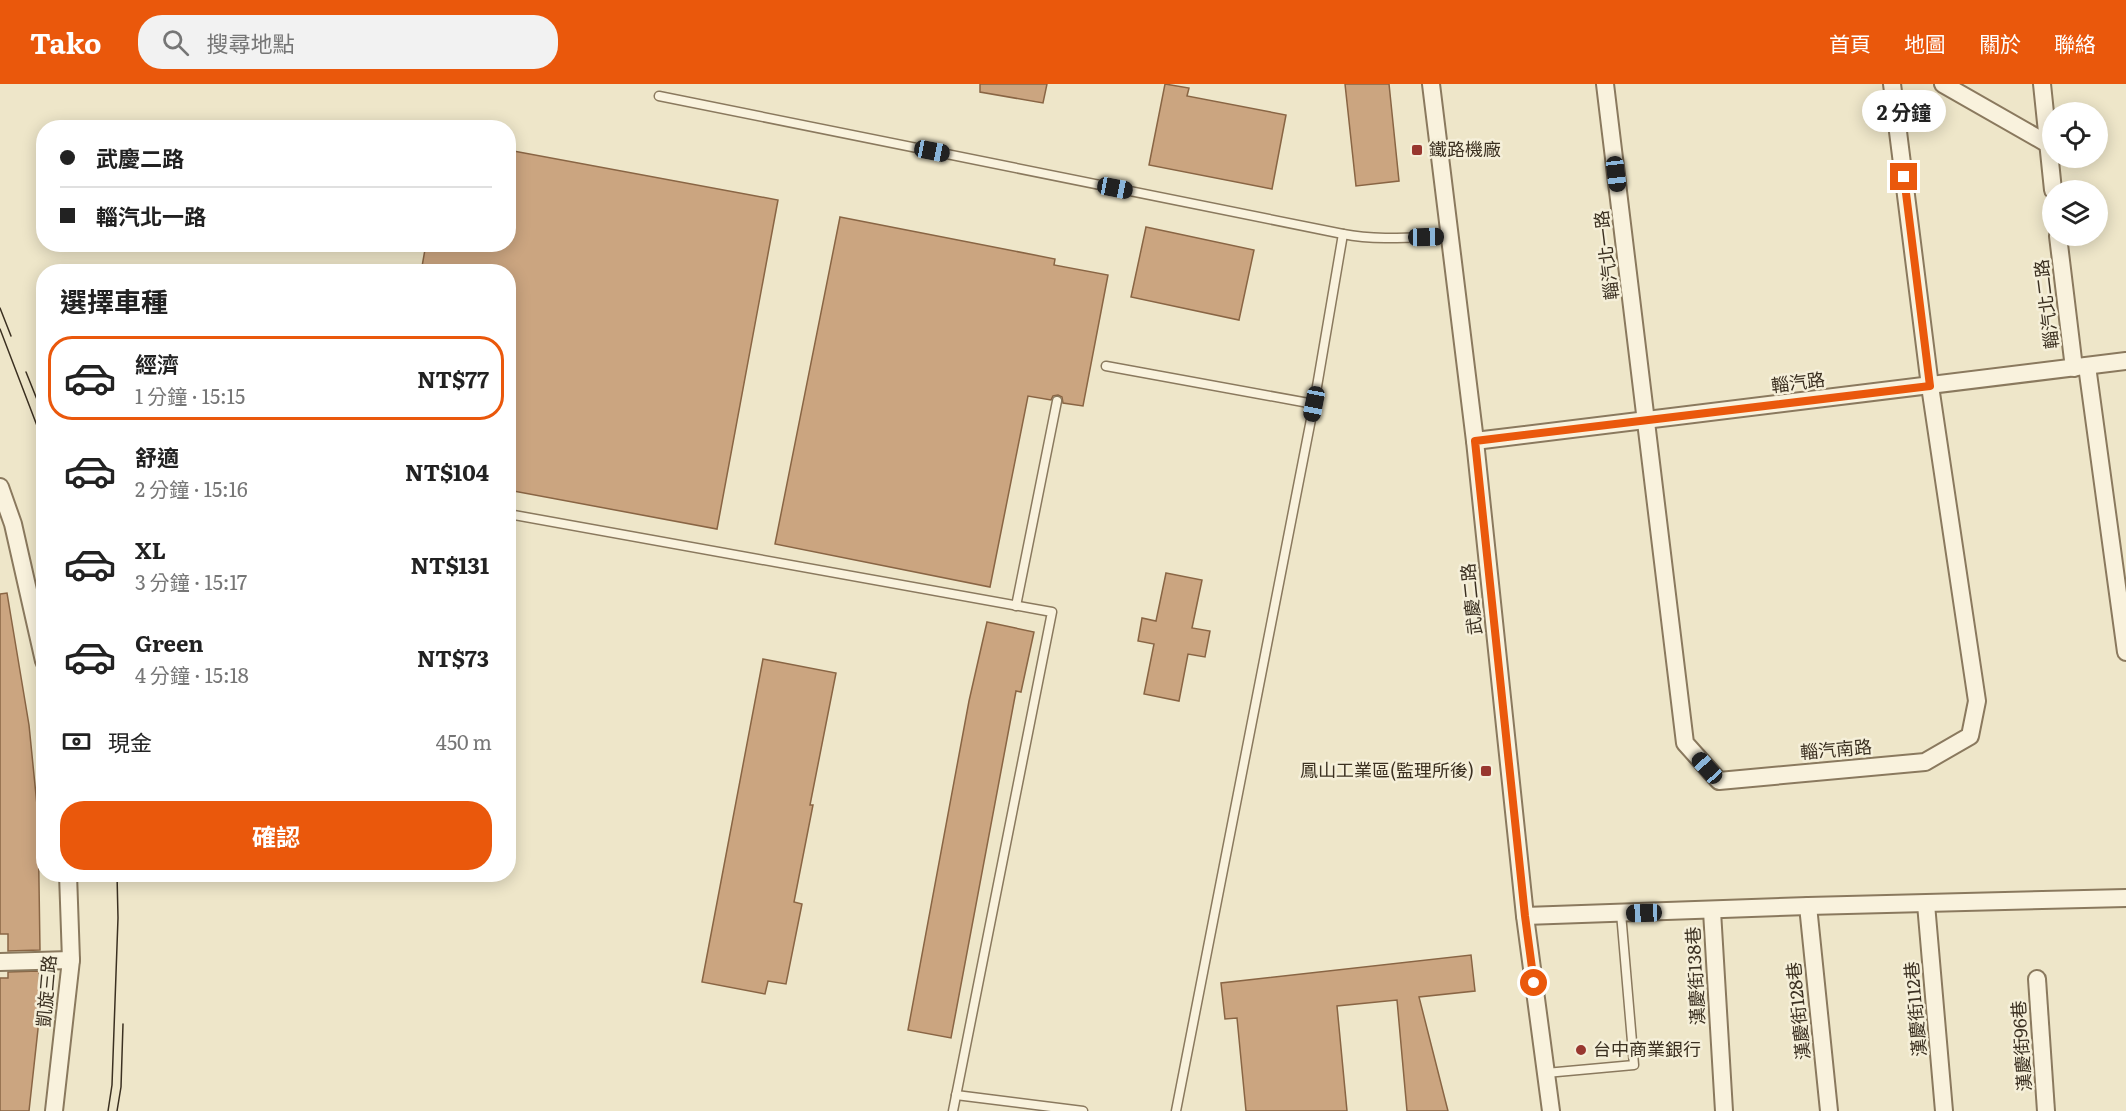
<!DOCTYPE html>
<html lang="zh-TW">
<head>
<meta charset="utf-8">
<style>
  :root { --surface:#fff; --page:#f2f2f2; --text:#222; --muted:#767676; --line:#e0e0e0; --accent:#ea580c }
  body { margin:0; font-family:Literata,"Noto Sans TC",serif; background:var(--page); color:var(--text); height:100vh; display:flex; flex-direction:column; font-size:22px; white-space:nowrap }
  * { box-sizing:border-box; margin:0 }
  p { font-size:20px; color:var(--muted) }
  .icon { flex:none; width:33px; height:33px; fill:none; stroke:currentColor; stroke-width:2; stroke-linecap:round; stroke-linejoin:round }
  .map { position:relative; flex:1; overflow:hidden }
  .panel { position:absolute; left:36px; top:180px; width:480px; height:618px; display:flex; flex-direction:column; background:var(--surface); border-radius:24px; box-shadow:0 3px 15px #0003 }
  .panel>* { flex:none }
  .top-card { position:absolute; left:36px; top:36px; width:480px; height:132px; border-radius:24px; box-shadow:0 3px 15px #0003; display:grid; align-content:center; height:132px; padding:0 24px; background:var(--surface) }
  .buttons { position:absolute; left:2042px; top:18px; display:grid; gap:12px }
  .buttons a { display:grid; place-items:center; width:66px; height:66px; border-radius:50%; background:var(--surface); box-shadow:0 3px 15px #0003; font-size:30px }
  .end { position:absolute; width:27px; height:27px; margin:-14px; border:8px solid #ea580c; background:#fff; box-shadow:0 0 0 3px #fff }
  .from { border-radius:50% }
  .bubble { position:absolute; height:42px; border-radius:21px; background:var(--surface); box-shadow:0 3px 15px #0003; font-size:20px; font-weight:700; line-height:42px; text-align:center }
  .car { position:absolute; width:18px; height:36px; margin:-18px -9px; border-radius:8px; box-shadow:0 0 4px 2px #0007; background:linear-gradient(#222 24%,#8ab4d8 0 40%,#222 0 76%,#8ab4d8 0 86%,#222 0) }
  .top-card b { display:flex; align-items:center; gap:21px; height:57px; font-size:22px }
  .top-card b+b { border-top:2px solid var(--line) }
  .top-card i { width:15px; height:15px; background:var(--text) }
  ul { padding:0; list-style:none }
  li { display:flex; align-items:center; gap:18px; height:84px; margin:0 12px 9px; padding:0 12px; border:3px solid transparent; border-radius:24px }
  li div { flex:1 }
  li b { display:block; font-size:22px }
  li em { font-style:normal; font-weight:700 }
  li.selected { border-color:var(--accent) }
  li>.icon { width:54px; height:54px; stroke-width:1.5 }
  h2 { padding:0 24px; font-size:27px; line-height:72px }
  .pay { display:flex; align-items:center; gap:15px; height:66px; padding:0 24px; font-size:22px }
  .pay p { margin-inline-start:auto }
  .primary-button { display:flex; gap:12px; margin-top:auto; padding:12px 24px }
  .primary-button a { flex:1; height:69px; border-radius:24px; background:var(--accent); color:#fff; font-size:24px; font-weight:700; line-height:69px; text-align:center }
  header { display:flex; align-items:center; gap:36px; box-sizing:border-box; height:84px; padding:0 30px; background:var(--accent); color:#fff }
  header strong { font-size:28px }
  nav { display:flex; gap:33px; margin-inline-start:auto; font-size:21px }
  .search { width:420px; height:54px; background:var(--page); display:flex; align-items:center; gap:15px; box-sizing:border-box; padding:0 21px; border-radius:24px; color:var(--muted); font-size:22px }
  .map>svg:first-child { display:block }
</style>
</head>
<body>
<header>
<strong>Tako</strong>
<div class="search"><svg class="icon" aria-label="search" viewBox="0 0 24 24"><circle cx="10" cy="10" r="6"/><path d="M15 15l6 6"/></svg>搜尋地點</div>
<nav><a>首頁</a><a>地圖</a><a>關於</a><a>聯絡</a></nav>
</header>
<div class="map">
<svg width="2126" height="1027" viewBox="0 0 2126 1027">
  <rect width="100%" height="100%" fill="#eee6c9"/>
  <g fill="#cba580" stroke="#896544" stroke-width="1.5">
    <path d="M980 0H1047L1043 19 980 8Z"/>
    <path d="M1165 0 1189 4 1187 12 1286 31 1272 105 1149 81Z"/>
    <path d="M1345 0H1389L1399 97 1356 102Z"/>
    <path d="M508 66 778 116 717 445 508 406V188H421L426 160H508Z"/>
    <path d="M840 133 1055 175 1054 181 1108 191 1083 322 1063 319 1062 313 1058 311 1053 312 1051 316 1028 312 990 503 775 460Z"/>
    <path d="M1146 143 1254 166 1239 236 1131 213Z"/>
    <path d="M1166 489 1202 496 1192 544 1210 547 1205 573 1188 570 1179 617 1144 610 1154 560 1138 557 1142 534 1156 537Z"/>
    <path d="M7 509 29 641 38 731 40 866 8 867V850H0V510Z"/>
    <path d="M987 538 1034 548 1021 608 1016 607 951 954 908 946 969 617Z"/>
    <path d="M763 575 836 589 810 721H813L794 818 802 820 786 900 768 897 765 910 702 898Z"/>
    <path d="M1471 871 1475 907 1419 913 1448 1027H1407L1397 916 1337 922 1347 1027H1246L1237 934 1225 935 1221 899Z"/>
    <path d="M39 887V936L29 1027H0V894H8V888Z"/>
  </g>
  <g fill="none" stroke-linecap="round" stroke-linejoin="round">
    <defs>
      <g id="lane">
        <path d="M659 12 1343 150 1314 320 1176 1027"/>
        <path d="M1343 150C1378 157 1415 153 1450 152"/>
        <path d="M1106 282 1314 320"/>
        <path d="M508 430 1052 528 953 1027"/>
        <path d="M1016 522 1057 317"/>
        <path d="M1546 989 1634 981 1621 829"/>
        <path d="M956 1011 1083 1027"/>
      </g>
      <g id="street">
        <path d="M1431 0 1475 357 1525 832 1551 1027"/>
        <path d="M1605 0 1685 659 1719 697 1925 678 1970 652 1977 617 1930 302 1892 0"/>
        <path d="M1943 0 2048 60"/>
        <path d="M2042 0 2053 106"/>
        <path d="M2058 152 2074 284"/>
        <path d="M2087 282 2126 568"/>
        <path d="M1475 357 2126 277"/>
        <path d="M0 403 13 440 44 577"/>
        <path d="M1926 820 1944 1027"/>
        <path d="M1808 822 1829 1027"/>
        <path d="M1712 827 1724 1027"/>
        <path d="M1525 832 1808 822 2126 814"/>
        <path d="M0 878 71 876"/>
        <path d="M2037 895 2046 1027"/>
        <path d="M54 1027 71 876 68 790"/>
      </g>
    </defs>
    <use href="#lane" stroke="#8a795e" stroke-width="11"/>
    <use href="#street" stroke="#8a795e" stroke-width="20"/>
    <use href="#lane" stroke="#f9f2dd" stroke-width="8"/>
    <use href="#street" stroke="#f9f2dd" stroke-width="16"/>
    <g stroke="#3b3021" stroke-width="1.5">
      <path d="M0 224 11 252"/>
      <path d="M0 245 44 360"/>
      <path d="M26 288 44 333"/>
      <path d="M108 1027 112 1001 118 834 117 790"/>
      <path d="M117 1027 121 1003 123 940"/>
    </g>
  </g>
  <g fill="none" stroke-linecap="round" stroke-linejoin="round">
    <path stroke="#ea580c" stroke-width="8" d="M1534 899 1525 832 1475 357 1930 302 1904 93"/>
  </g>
  <g fill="#98372f" stroke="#f5efd9" stroke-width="2">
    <rect x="1411" y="60" width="12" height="12" rx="3"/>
    <rect x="1480" y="681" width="12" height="12" rx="3"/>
    <circle cx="1581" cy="966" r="6"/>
  </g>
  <g text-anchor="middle" stroke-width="5" stroke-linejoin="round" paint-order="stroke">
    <g font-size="18" fill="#3b3021" stroke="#f5efd9" text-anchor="start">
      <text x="1429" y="72">鐵路機廠</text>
      <text x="1474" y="693" text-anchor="end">鳳山工業區(監理所後)</text>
      <text x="1593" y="972">台中商業銀行</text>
    </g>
    <g font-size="18" fill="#3b3021" stroke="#f5efd9">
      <text transform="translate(1607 171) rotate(-97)" y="6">輜汽北一路</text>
      <text transform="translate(2047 220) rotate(-97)" y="6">輜汽北二路</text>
      <text transform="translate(1798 299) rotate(-7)" y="6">輜汽路</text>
      <text transform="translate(1472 515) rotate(-96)" y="6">武慶二路</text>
      <text transform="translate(1836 666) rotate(-5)" y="6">輜汽南路</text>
      <text transform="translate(1696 892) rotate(-93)" y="6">漢慶街138巷</text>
      <text transform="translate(47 907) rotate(-85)" y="6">凱旋三路</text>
      <text transform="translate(1916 925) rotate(-95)" y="6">漢慶街112巷</text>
      <text transform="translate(1799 927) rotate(-96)" y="6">漢慶街128巷</text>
      <text transform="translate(2022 962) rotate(-94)" y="6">漢慶街96巷</text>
    </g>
  </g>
</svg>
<div class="buttons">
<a><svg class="icon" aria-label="locate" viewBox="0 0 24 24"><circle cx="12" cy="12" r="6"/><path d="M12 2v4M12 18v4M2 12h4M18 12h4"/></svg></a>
<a><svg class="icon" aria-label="layers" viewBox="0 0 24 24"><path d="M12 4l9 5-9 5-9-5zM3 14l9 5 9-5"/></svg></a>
</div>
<i class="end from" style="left:1534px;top:899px"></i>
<i class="end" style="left:1904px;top:93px"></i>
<div class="bubble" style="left:1862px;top:6px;width:84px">2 分鐘</div>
<i class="car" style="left:932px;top:67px;rotate:101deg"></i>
<i class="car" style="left:1616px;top:90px;rotate:173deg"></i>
<i class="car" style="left:1115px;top:104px;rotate:101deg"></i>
<i class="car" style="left:1426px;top:153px;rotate:89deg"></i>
<i class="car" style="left:1314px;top:320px;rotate:191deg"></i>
<i class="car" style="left:1707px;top:684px;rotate:318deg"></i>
<i class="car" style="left:1644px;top:829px;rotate:268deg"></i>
<div class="top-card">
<b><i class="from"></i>武慶二路</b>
<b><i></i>輜汽北一路</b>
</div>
<section class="panel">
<h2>選擇車種</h2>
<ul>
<li class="selected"><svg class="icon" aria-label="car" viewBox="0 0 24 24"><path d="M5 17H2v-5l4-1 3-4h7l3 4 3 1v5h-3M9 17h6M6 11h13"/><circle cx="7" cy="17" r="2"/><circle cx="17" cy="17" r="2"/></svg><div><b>經濟</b><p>1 分鐘 · 15:15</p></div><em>NT$77</em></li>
<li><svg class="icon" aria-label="car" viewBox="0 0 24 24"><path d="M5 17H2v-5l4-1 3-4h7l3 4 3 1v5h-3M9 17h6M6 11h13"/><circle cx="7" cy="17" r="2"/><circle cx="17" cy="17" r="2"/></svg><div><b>舒適</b><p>2 分鐘 · 15:16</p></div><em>NT$104</em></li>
<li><svg class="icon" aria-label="car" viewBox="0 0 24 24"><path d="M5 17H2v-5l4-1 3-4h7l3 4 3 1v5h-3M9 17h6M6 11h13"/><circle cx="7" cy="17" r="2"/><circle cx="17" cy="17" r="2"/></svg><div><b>XL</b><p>3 分鐘 · 15:17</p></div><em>NT$131</em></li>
<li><svg class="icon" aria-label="car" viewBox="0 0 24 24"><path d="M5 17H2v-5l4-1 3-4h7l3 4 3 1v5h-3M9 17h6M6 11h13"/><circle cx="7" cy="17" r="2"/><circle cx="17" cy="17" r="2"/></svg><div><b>Green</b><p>4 分鐘 · 15:18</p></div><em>NT$73</em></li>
</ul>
<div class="pay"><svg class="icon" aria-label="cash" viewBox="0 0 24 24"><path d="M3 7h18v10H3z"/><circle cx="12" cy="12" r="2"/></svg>現金<p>450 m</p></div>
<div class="primary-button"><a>確認</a></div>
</section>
</div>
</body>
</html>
